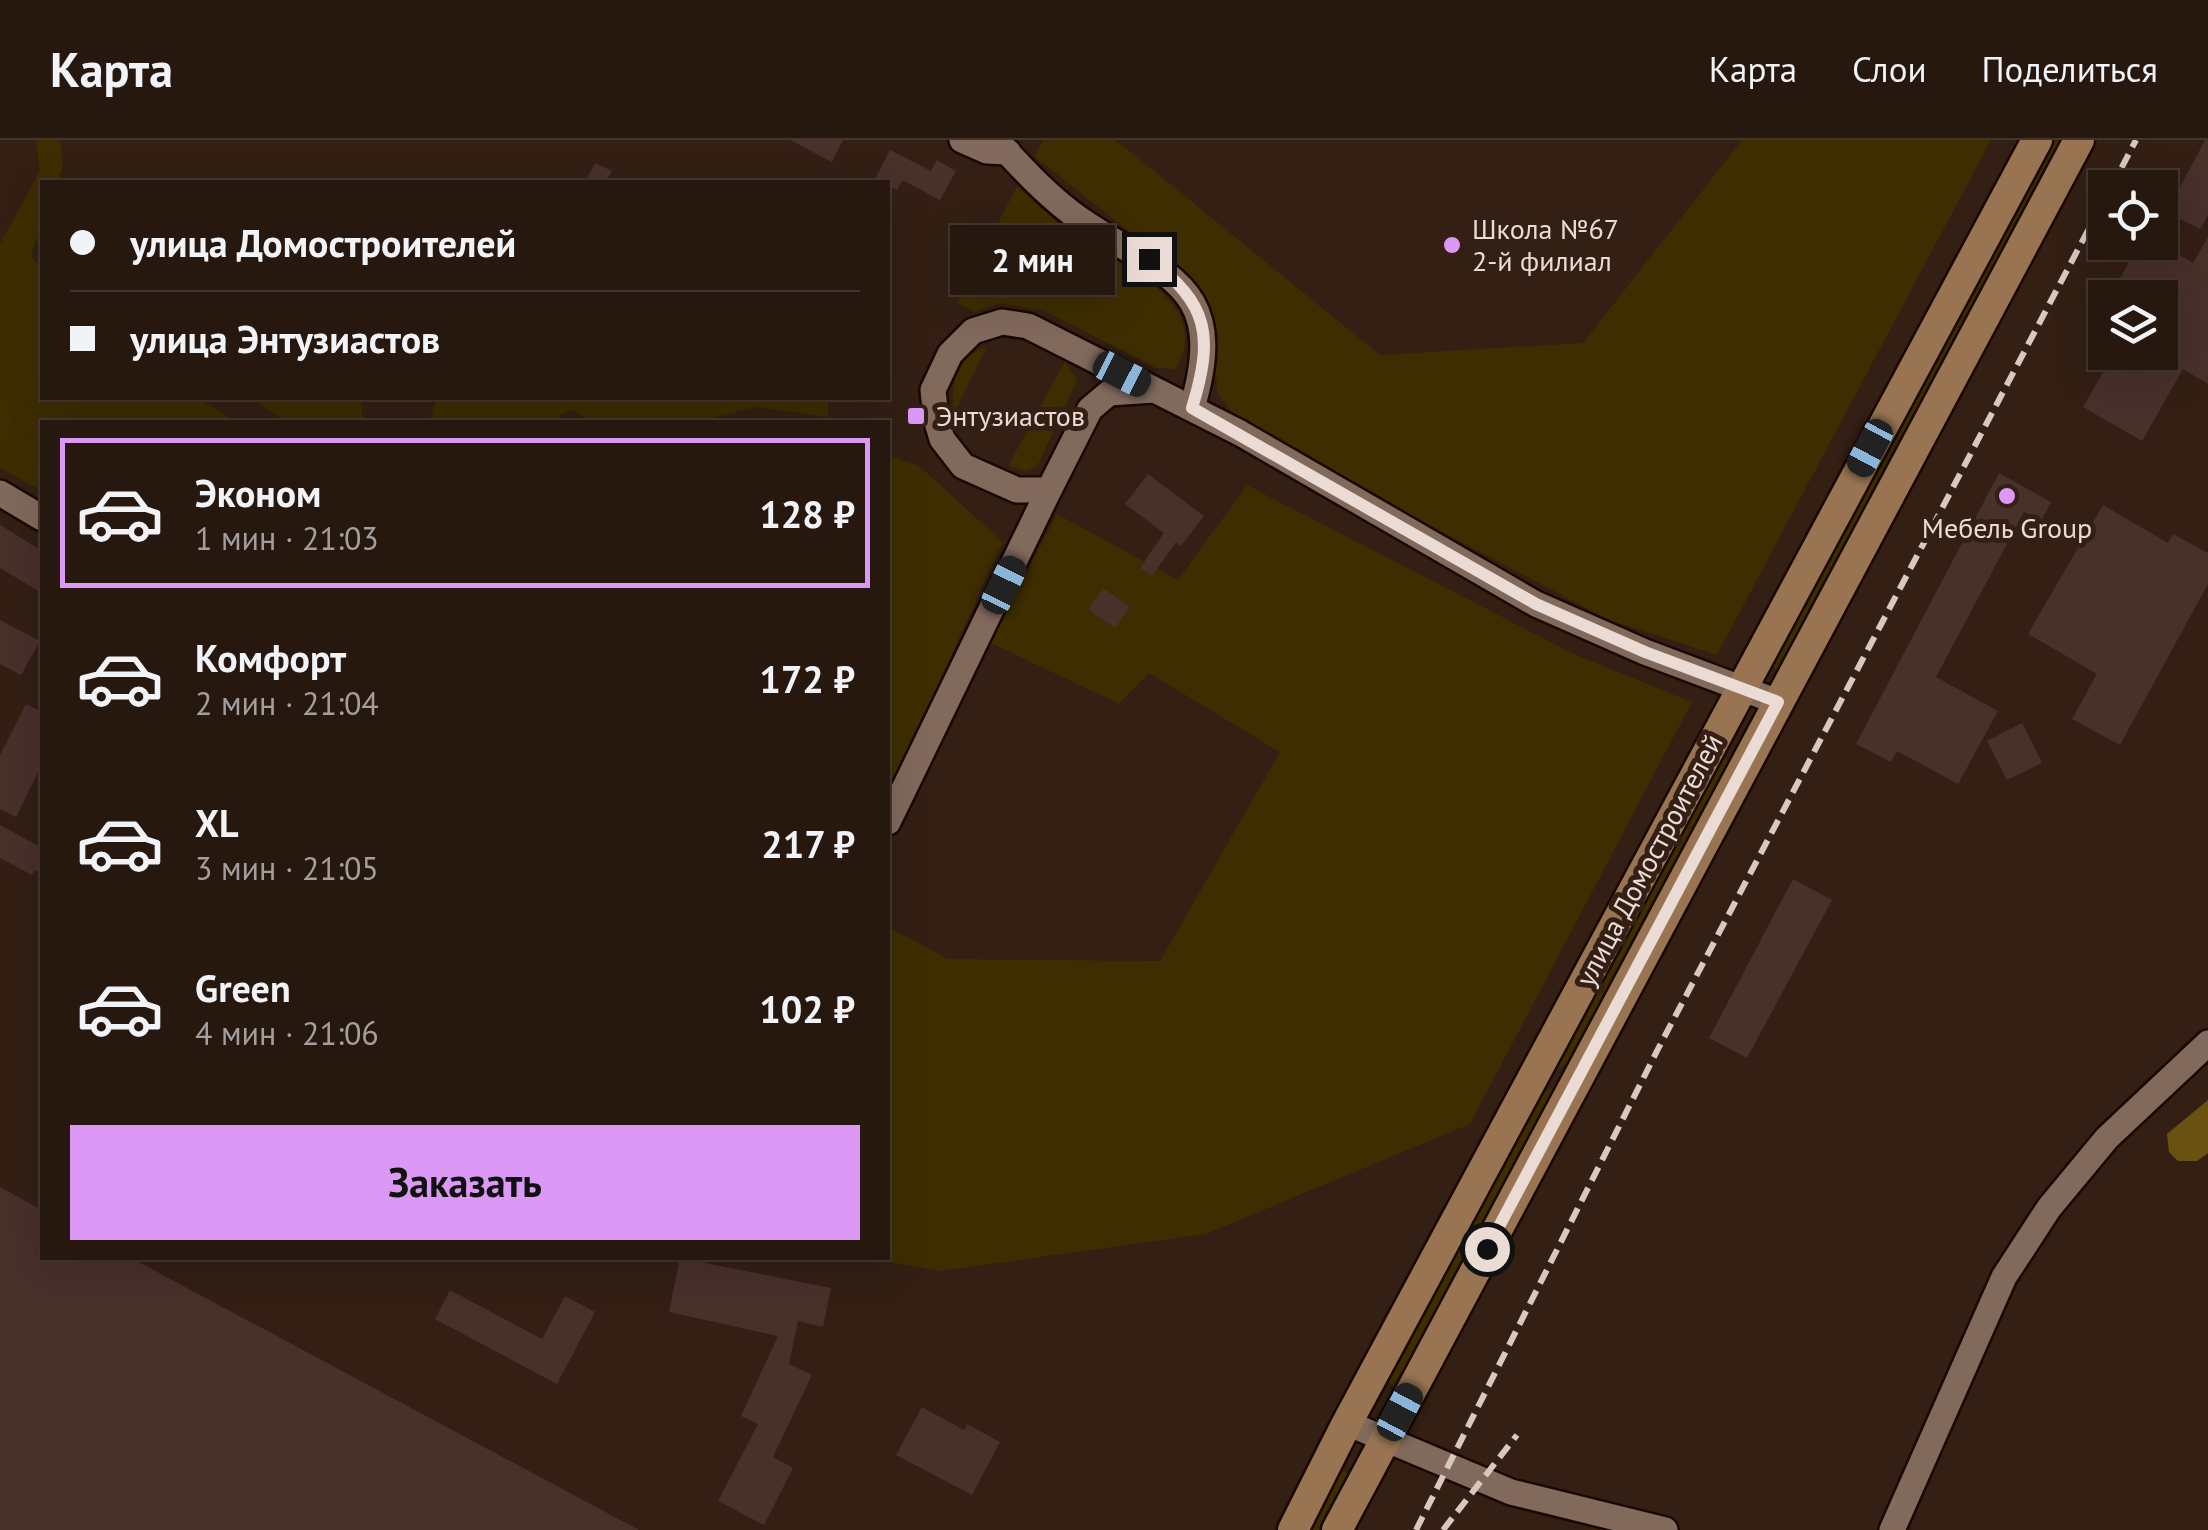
<!DOCTYPE html>
<html lang="ru">
<head>
<meta charset="utf-8">
<style>
  :root { --surface:#26170f; --page:#32241d; --text:#f1f3f6; --muted:#a49f9e; --line:#42362f; --accent:#db99f5 }
  body { margin:0; font-family:"PT Sans",sans-serif; background:var(--page); color:var(--text); height:100vh; display:flex; flex-direction:column; font-size:38px; white-space:nowrap }
  * { box-sizing:border-box; margin:0 }
  p { font-size:32px; color:var(--muted) }
  .icon { flex:none; width:55px; height:55px; fill:none; stroke:currentColor; stroke-width:2; stroke-linecap:round; stroke-linejoin:round }
  .map { position:relative; flex:1; overflow:hidden }
  .panel { position:absolute; left:40px; top:280px; width:850px; height:840px; display:flex; flex-direction:column; background:var(--surface); border-radius:0px; box-shadow:0 10px 40px #0002,0 0 0 2px var(--line) }
  .panel>* { flex:none }
  .top-card { position:absolute; left:40px; top:40px; width:850px; height:220px; border-radius:0px; box-shadow:0 10px 40px #0002,0 0 0 2px var(--line); display:grid; align-content:center; height:220px; padding:0 30px; background:var(--surface) }
  .tools { position:absolute; left:2088px; top:30px; display:grid; gap:20px }
  .tools a { display:grid; place-items:center; width:90px; height:90px; border-radius:0px; background:var(--surface); box-shadow:0 10px 40px #0002,0 0 0 2px var(--line); font-size:50px }
  .end { position:absolute; width:45px; height:45px; margin:-22px; border:12px solid #eadcd5; background:#111; box-shadow:0 0 0 5px #111 }
  .from { border-radius:50% }
  .bubble { position:absolute; height:70px; border-radius:0px; background:var(--surface); box-shadow:0 10px 40px #0002,0 0 0 2px var(--line); font-size:32px; font-weight:600; line-height:70px; text-align:center }
  .car { position:absolute; width:30px; height:60px; margin:-30px -15px; border-radius:12px; box-shadow:0 0 8px 2px #0007; background:linear-gradient(#222 24%,#8ab4d8 0 40%,#222 0 76%,#8ab4d8 0 86%,#222 0) }
  .top-card b { display:flex; align-items:center; gap:35px; height:95px; font-size:38px }
  .top-card b+b { border-top:2px solid var(--line) }
  .top-card i { width:25px; height:25px; background:var(--text) }
  ul { padding:18px 0 0; list-style:none }
  li { display:flex; align-items:center; gap:30px; height:150px; margin:0 20px 15px; padding:0 10px; border:5px solid transparent; border-radius:0px }
  li div { flex:1 }
  li b { display:block; font-size:38px }
  li em { font-style:normal; font-weight:600 }
  li.on { border-color:var(--accent) }
  li>.icon { width:90px; height:90px; stroke-width:1.5 }
  .primary-button { display:flex; gap:20px; margin-top:auto; padding:20px 30px }
  .primary-button a { flex:1; height:115px; border-radius:0px; background:var(--accent); color:#111; font-size:40px; font-weight:600; line-height:115px; text-align:center }
  header { display:flex; align-items:center; gap:60px; box-sizing:border-box; height:140px; padding:0 50px; background:var(--surface); border-bottom:2px solid var(--line) }
  header strong { font-size:48px }
  nav { display:flex; gap:55px; margin-inline-start:auto; font-size:35px }
  .map>svg:first-child { display:block }
</style>
</head>
<body>
<header>
<strong>Карта</strong>
<nav><a>Карта</a><a>Слои</a><a>Поделиться</a></nav>
</header>
<div class="map">
<svg width="2208" height="1390" viewBox="0 0 2208 1390">
  <rect width="100%" height="100%" fill="#331f14"/>
  <g fill="#3d2d00">
    <path d="M36 0H60L63 27 57 42H42V83L31 116 42 128V258H198L235 282H42V351L0 328V104L40 31Z"/>
    <path d="M1043 0H1116L1380 215 1583 203 1742 0H1991L1717 515 1607 479 1245 288 1217 253 1214 178 1195 144 1034 16Z"/>
    <path d="M2051 0H2064L1782 525 1776 529 1771 526Z"/>
    <path d="M1017 46C1034 61 1052 79 1071 92 1113 121 1218 162 1175 229L1156 228 1045 171 1000 163 974 172 957 163Z"/>
    <path d="M987 207 954 274C949 245 956 216 987 207Z"/>
    <path d="M1065 221 1077 240 1037 327 1026 331 1008 326Z"/>
    <path d="M251 258H361L362 275 370 282H287Z"/>
    <path d="M436 258H828V277L756 267 695 282H593L571 269 559 276V282H430Z"/>
    <path d="M888 315 919 326 1003 402 888 654Z"/>
    <path d="M1247 345 1574 514 1692 562 1470 984 1206 1094 940 1131 868 1118H888V787L948 819 1160 821 1280 612 1149 533 1119 564 991 503 1057 374 1178 440Z"/>
    <path d="M1723 618 1728 621 1729 627 1575 916 1554 932 1717 621Z"/>
    <path d="M1564 939 1400 1242 1395 1246 1390 1243 1389 1237 1543 954Z"/>
    <path d="M1344 1331 1349 1334 1350 1340 1323 1390H1308L1338 1334Z"/>
  </g>
  <path fill="#695112" d="M2208 960V1013L2197 1021H2178L2169 1012 2167 994Z"/>
  <g fill="#48302b">
    <path d="M790 0H843L832 22Z"/>
    <path d="M2205 0H2208V75L2200 89 2167 72Z"/>
    <path d="M890 10 931 31 937 20 956 31 940 60 902 40 897 50 875 39Z"/>
    <path d="M595 23 612 31 606 42H585Z"/>
    <path d="M2208 97V244L2183 229 2142 301 2083 267 2115 212H2160V158H2109L2137 108 2155 118 2163 106 2193 123Z"/>
    <path d="M1027 104 1044 113 1029 143 1011 134Z"/>
    <path d="M1999 333 2051 362 2041 381 2024 372 1936 537 1998 571 1958 644 1897 611 1891 622 1856 604Z"/>
    <path d="M1148 334 1204 376 1181 406 1176 402 1152 436 1140 428 1164 393 1125 364Z"/>
    <path d="M2103 365 2168 403 2173 394 2208 413V444L2120 605 2072 579 2097 534 2028 494Z"/>
    <path d="M0 385 42 411V453L0 428Z"/>
    <path d="M1103 448 1130 467 1115 488 1088 469Z"/>
    <path d="M0 480 40 501 21 535 0 524Z"/>
    <path d="M26 564 42 572V624L16 677 0 669V615Z"/>
    <path d="M2022 583 2042 623 2007 640 1987 601Z"/>
    <path d="M0 685 42 708V734L35 730 32 735 0 718Z"/>
    <path d="M1793 739 1832 760 1747 918 1709 898Z"/>
    <path d="M0 1047 42 1070V1118H131L639 1390H0Z"/>
    <path d="M680 1118 831 1148 823 1187 798 1181 789 1224 812 1235 773 1317 793 1328 764 1385 718 1361 758 1284 741 1276 778 1196 669 1172Z"/>
    <path d="M450 1150 542 1199 565 1156 595 1172 557 1244 435 1179Z"/>
    <path d="M922 1267 964 1290 967 1284 1000 1302 972 1355 896 1315Z"/>
  </g>
  <g fill="none" stroke-linecap="round" stroke-linejoin="round">
    <defs>
      <g id="street">
        <path d="M962 0 987 11 1008 12"/>
        <path d="M996 0C1022 28 1049 58 1081 80 1166 138 1229 143 1192 268"/>
        <path d="M1153 250 1109 253 1090 269 1049 350H1017L963 326 942 299 936 279 933 250 950 214 973 191 1002 182 1028 186 1240 293 1536 464 1645 512 1778 562"/>
        <path d="M0 353 42 378"/>
        <path d="M888 682 1049 350"/>
        <path d="M1347 1283 1511 1352 1665 1390"/>
        <path d="M1892 1390 2004 1137 2049 1068 2107 998 2208 903"/>
      </g>
      <g id="secondary">
        <path d="M1293 1390 1347 1283 2037 0"/>
        <path d="M1337 1390 2079 0"/>
      </g>
    </defs>
    <use href="#street" stroke="#1a0802" stroke-width="30"/>
    <use href="#secondary" stroke="#1a0802" stroke-width="35"/>
    <use href="#street" stroke="#81695c" stroke-width="25"/>
    <use href="#secondary" stroke="#987452" stroke-width="30"/>
    <g stroke="#d7c9c1" stroke-width="6" stroke-dasharray="15 8" stroke-linecap="butt">
      <path d="M2111 48 2136 0"/>
      <path d="M1416 1390 1658 909 2105 58"/>
      <path d="M1443 1390 1517 1295"/>
    </g>
  </g>
  <g fill="none" stroke-linecap="round" stroke-linejoin="round">
    <path stroke="#eadcd5" stroke-width="12" d="M1149 119C1209 164 1214 196 1192 268L1536 464 1645 512 1778 562 1487 1109"/>
  </g>
  <g fill="#db99f5" stroke="#331f14" stroke-width="4">
    <circle cx="1452" cy="105" r="10"/>
    <rect x="906" y="266" width="20" height="20" rx="5"/>
    <circle cx="2007" cy="356" r="10"/>
  </g>
  <g text-anchor="middle" stroke-width="10" stroke-linejoin="round" paint-order="stroke">
    <g font-size="28" fill="#eadcd5" stroke="#331f14" text-anchor="start">
      <text x="1472" y="99">Школа №67<tspan x="1472" dy="32">2-й филиал</tspan></text>
      <text x="936" y="286">Энтузиастов</text>
      <text x="2007" y="398" text-anchor="middle">Мебель Group</text>
    </g>
    <g font-size="28" fill="#eadcd5" stroke="#331f14">
      <text transform="translate(1649 720) rotate(-62)" y="10">улица Домостроителей</text>
    </g>
  </g>
</svg>
<div class="tools">
<a><svg class="icon" aria-label="locate" viewBox="0 0 24 24"><circle cx="12" cy="12" r="6"/><path d="M12 2v4M12 18v4M2 12h4M18 12h4"/></svg></a>
<a><svg class="icon" aria-label="layers" viewBox="0 0 24 24"><path d="M12 4l9 5-9 5-9-5zM3 14l9 5 9-5"/></svg></a>
</div>
<i class="end from" style="left:1487px;top:1109px"></i>
<i class="end" style="left:1149px;top:119px"></i>
<div class="bubble" style="left:950px;top:85px;width:165px">2 мин</div>
<i class="car" style="left:1122px;top:234px;rotate:117deg"></i>
<i class="car" style="left:1870px;top:308px;rotate:208deg"></i>
<i class="car" style="left:1004px;top:445px;rotate:26deg"></i>
<i class="car" style="left:1400px;top:1272px;rotate:28deg"></i>
<div class="top-card">
<b><i class="from"></i>улица Домостроителей</b>
<b><i></i>улица Энтузиастов</b>
</div>
<section class="panel">
<ul>
<li class="on"><svg class="icon" aria-label="car" viewBox="0 0 24 24"><path d="M5 17H2v-5l4-1 3-4h7l3 4 3 1v5h-3M9 17h6M6 11h13"/><circle cx="7" cy="17" r="2"/><circle cx="17" cy="17" r="2"/></svg><div><b>Эконом</b><p>1 мин · 21:03</p></div><em>128 ₽</em></li>
<li><svg class="icon" aria-label="car" viewBox="0 0 24 24"><path d="M5 17H2v-5l4-1 3-4h7l3 4 3 1v5h-3M9 17h6M6 11h13"/><circle cx="7" cy="17" r="2"/><circle cx="17" cy="17" r="2"/></svg><div><b>Комфорт</b><p>2 мин · 21:04</p></div><em>172 ₽</em></li>
<li><svg class="icon" aria-label="car" viewBox="0 0 24 24"><path d="M5 17H2v-5l4-1 3-4h7l3 4 3 1v5h-3M9 17h6M6 11h13"/><circle cx="7" cy="17" r="2"/><circle cx="17" cy="17" r="2"/></svg><div><b>XL</b><p>3 мин · 21:05</p></div><em>217 ₽</em></li>
<li><svg class="icon" aria-label="car" viewBox="0 0 24 24"><path d="M5 17H2v-5l4-1 3-4h7l3 4 3 1v5h-3M9 17h6M6 11h13"/><circle cx="7" cy="17" r="2"/><circle cx="17" cy="17" r="2"/></svg><div><b>Green</b><p>4 мин · 21:06</p></div><em>102 ₽</em></li>
</ul>
<div class="primary-button"><a>Заказать</a></div>
</section>
</div>
</body>
</html>
